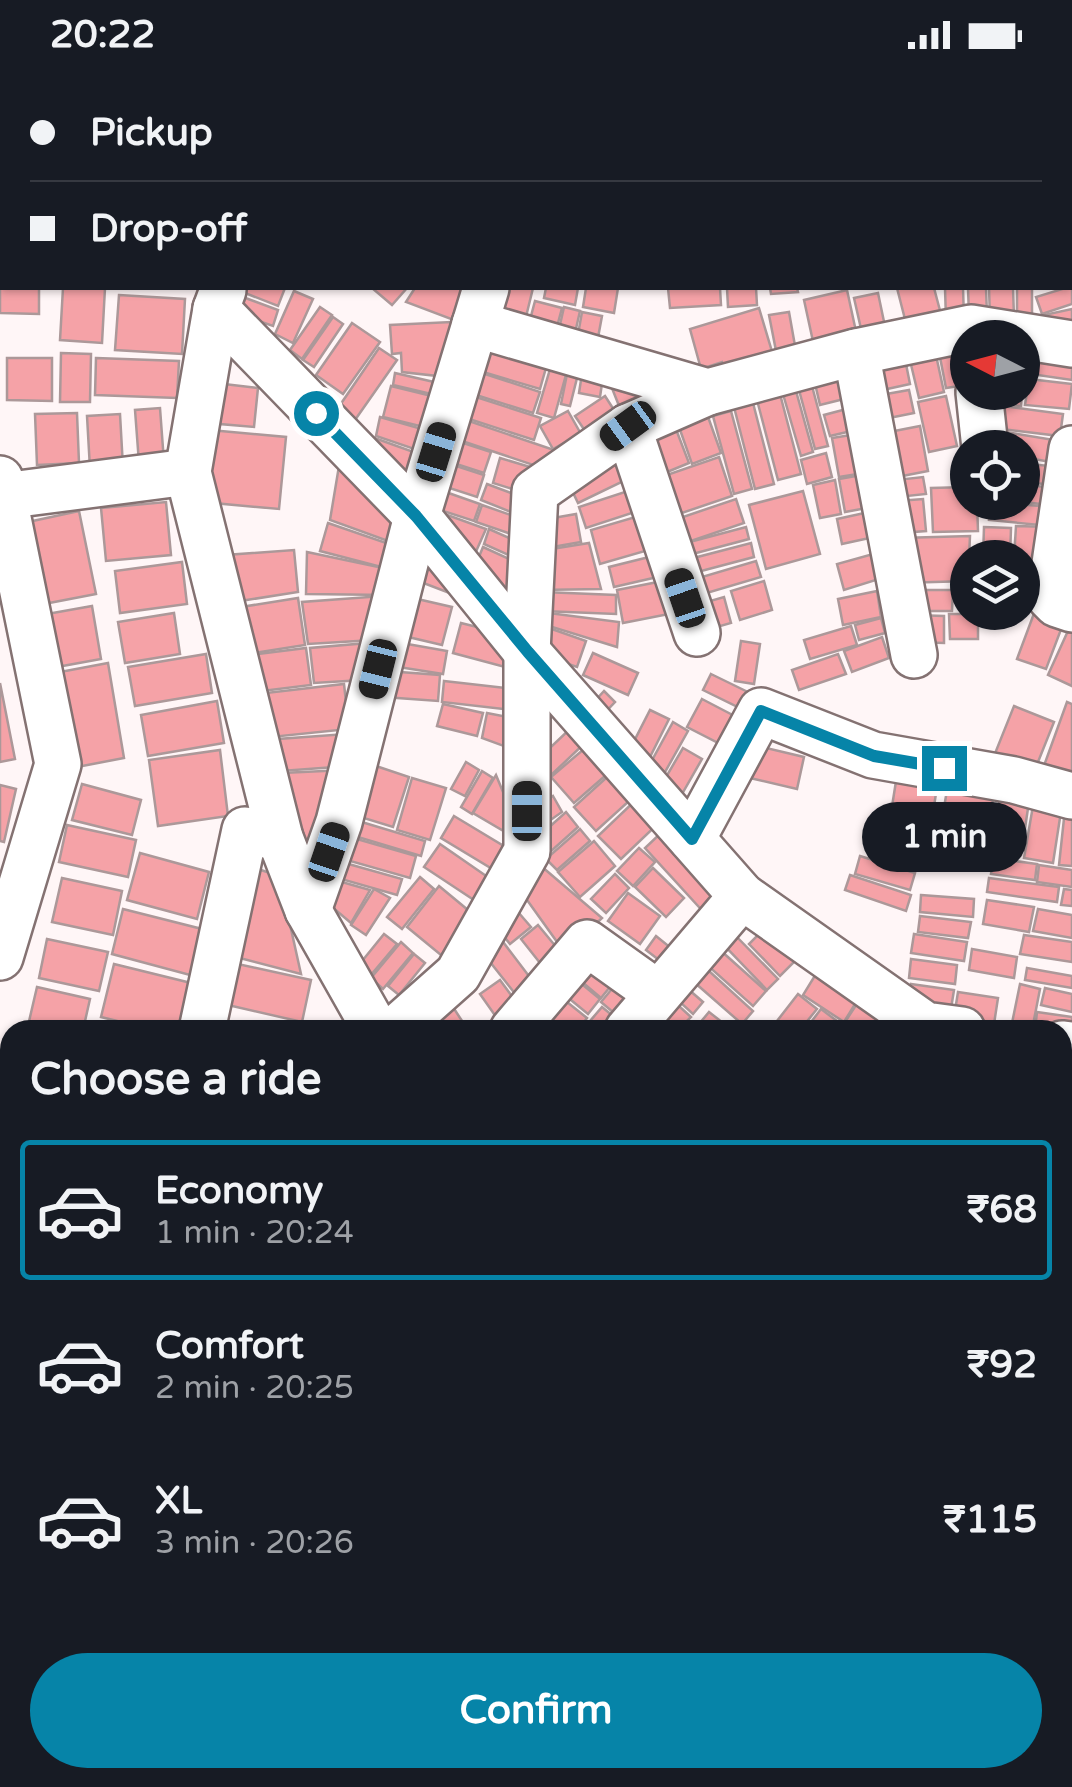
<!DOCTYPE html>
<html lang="en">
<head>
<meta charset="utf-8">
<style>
  :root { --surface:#171b24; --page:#20242c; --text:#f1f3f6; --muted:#9ea1a6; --line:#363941; --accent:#0684a8 }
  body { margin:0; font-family:"Varela Round",sans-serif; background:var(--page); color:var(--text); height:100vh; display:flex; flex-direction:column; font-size:38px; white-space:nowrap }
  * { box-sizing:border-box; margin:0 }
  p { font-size:32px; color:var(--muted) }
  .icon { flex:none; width:55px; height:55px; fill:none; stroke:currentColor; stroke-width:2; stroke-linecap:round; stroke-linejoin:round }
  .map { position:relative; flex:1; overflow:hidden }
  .side { position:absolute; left:0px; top:950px; width:1072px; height:768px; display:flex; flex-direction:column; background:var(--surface); border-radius:30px 30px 0 0; box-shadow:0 2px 8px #0004 }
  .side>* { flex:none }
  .hud { position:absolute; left:0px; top:0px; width:1072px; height:220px; box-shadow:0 2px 8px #0004; display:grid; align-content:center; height:220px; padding:0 30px; background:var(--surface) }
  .needle { width:65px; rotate:276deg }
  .tools { position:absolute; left:950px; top:250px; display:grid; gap:20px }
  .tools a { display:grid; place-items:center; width:90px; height:90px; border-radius:50%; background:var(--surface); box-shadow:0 2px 8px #0004; font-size:50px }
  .end { position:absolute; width:45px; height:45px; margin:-22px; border:12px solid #0684a8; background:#fff; box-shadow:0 0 0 5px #fff }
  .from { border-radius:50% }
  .bubble { position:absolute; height:70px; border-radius:35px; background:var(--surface); box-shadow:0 2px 8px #0004; font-size:32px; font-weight:700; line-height:70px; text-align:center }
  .car { position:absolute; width:30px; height:60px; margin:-30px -15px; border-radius:12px; box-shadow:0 0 8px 2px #0007; background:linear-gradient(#222 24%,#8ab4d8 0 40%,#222 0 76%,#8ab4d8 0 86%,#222 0) }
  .hud b { display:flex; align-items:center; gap:35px; height:95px; font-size:38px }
  .hud b+b { border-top:2px solid var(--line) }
  .hud i { width:25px; height:25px; background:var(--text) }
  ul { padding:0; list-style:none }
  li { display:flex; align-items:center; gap:30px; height:140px; margin:0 20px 15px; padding:0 10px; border:5px solid transparent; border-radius:10px }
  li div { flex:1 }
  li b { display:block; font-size:38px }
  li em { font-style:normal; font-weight:700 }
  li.current { border-color:var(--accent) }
  li>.icon { width:90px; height:90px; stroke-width:1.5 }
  h2 { padding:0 30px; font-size:45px; line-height:120px }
  .cta { display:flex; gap:20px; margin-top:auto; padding:20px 30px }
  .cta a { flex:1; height:115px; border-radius:60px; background:var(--accent); color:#fff; font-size:40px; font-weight:700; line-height:115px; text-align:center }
  .status { display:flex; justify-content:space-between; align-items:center; height:70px; padding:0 50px; background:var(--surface); direction:ltr }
  .status svg { height:28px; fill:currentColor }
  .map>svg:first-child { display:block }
</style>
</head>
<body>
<div class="status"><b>20:22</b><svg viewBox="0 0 49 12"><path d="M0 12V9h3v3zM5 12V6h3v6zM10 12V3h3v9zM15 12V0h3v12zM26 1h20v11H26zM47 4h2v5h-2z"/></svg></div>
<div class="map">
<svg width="1072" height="1717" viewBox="0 0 1072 1717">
  <rect width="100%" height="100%" fill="#fff6f7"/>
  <g fill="#f5a2a7" stroke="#ac9899" stroke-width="2.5">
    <path d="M0 0 12 2H2L0 81Z"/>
    <path d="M188 0H258L269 2H187Z"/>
    <path d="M407 0H447L448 2H410Z"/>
    <path d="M467 0H511L520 2H466Z"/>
    <path d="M551 0H625L637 1 551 2Z"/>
    <path d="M0 207 2 218H39V244L0 243Z"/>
    <path d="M1072 216V234L1042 244 1036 227Z"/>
    <path d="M63 218H105L102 273 60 270Z"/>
    <path d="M241 218H285L278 236 240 221Z"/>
    <path d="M372 218H407L392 235Z"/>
    <path d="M415 218H460L473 226 459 252 406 232Z"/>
    <path d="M506 218H533L523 259 498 253Z"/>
    <path d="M546 218H578L575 235 544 228Z"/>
    <path d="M586 218H618L614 243 583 237Z"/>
    <path d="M668 218H720L721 235 670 238Z"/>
    <path d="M727 218H756L757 235 728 237Z"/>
    <path d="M770 218H797L798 222 771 224Z"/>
    <path d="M897 218H934L942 248 907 257Z"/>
    <path d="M945 218H963L964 249 946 250Z"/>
    <path d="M968 218H986L987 245 969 246Z"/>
    <path d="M989 218H1013L1014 247 990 248Z"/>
    <rect x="1017" y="218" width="15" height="32"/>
    <path d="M847 220 857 266 814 276 804 230Z"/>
    <path d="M294 221 313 229 293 273 275 264Z"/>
    <path d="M878 223 887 266 864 272 854 228Z"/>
    <path d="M119 225 185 229 182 284 115 280Z"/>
    <path d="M240 226 278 240 273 256 233 242Z"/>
    <path d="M535 231 562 238 554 268 527 261Z"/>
    <path d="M320 237 332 245 302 289 290 280Z"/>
    <path d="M564 237 580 241 573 272 557 268Z"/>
    <path d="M759 238 773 285 724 300 722 292 701 299 690 259Z"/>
    <path d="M1072 239V268L1042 262 1044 245Z"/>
    <path d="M582 242 602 246 597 273 577 270Z"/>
    <path d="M789 242 797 287 778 291 769 245Z"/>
    <path d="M333 247 343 254 314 297 303 290Z"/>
    <path d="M451 252 447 307 402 302 401 283 392 284 390 255Z"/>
    <path d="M352 253 380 272 343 324 316 305Z"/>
    <path d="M951 275 959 316 946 318 938 277Z"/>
    <path d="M955 275 968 277V315L962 316Z"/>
    <path d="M490 276 547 294 540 319 483 302Z"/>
    <path d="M934 276 944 322 919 328 908 282Z"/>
    <path d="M1027 277 1072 283V310L1024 303Z"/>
    <path d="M379 278 397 290 355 350 338 338Z"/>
    <path d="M903 279 910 314 878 321 870 286Z"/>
    <path d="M61 283 91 284 90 332H60Z"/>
    <path d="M7 288H52V331L7 330Z"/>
    <path d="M96 288 179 291 177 328 95 325Z"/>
    <path d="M553 289 569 294 554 348 537 343Z"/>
    <path d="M569 294 580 296 570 336 561 334Z"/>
    <path d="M583 297 604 300 600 327 579 323Z"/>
    <path d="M845 297 852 327 820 335 813 305Z"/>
    <path d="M395 303 447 315 444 327 393 315Z"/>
    <path d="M482 303 540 322 533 343 476 325Z"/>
    <path d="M606 303 668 325 625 351Z"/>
    <path d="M1029 309 1072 314 1069 339 1025 335Z"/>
    <path d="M224 314 258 318 254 357 220 354Z"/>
    <path d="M391 316 444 329 436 360 383 347Z"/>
    <path d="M812 316 828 376 815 379 799 320Z"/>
    <path d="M909 320 914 343 879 350 875 326Z"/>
    <path d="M796 321 813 382 801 386 783 324Z"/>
    <path d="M984 322H1022L1021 336 983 332Z"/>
    <path d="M780 324 801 404 778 410 757 330Z"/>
    <path d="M473 326 541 348 534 370 466 348Z"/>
    <path d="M605 326 623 354 594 374 575 346Z"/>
    <path d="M946 326 957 376 929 382 918 332Z"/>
    <path d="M753 333 774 414 755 419 734 337Z"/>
    <path d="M987 334 1063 344 1060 366 984 357Z"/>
    <path d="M854 337 860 359 830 366 824 345Z"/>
    <path d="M160 338 164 392 139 393 135 340Z"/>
    <path d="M568 341 590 380 573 389 564 373 553 379 540 356Z"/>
    <path d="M731 341 752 419 734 424 713 346Z"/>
    <path d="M77 343 79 393 37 395 35 344Z"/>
    <path d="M120 344 123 397 90 399 87 346Z"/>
    <path d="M707 344 721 383 692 394 678 354Z"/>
    <path d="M380 347 429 361 423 382 376 366Z"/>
    <path d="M460 348 560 382 554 402 453 368Z"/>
    <path d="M674 354 689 393 655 407 640 367Z"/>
    <path d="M920 356 928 401 892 408 884 363Z"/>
    <path d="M210 360 286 367 279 439 203 432Z"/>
    <path d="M993 360 1060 371 1057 393 1022 387V378H990Z"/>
    <path d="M857 364 864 403 839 407 832 368Z"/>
    <path d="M369 366 422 385 415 414Z"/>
    <path d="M454 370 491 382 484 403 447 391Z"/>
    <path d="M618 375 632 407 578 433 566 408Z"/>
    <path d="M826 383 832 407 807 414 801 390Z"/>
    <path d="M341 384 403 450 399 475 330 450Z"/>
    <path d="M719 387 732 426 670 447 658 408Z"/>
    <path d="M500 388 537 399 529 424 493 413Z"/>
    <path d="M441 391 484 405 477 427 434 413Z"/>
    <path d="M1022 393 1058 397 1056 415 1022 412Z"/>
    <path d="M867 404 872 437 845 442 839 409Z"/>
    <path d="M923 407 926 424 898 427 896 410Z"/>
    <path d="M835 410 841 444 820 448 813 415Z"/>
    <path d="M487 414 527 429 521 446 481 430Z"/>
    <path d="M1022 414 1052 418 1051 435 1022 432Z"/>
    <path d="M968 417V432H977L978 461 933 462 931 418Z"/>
    <path d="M637 418 644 439 586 458 579 437Z"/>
    <path d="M440 420 480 434 474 451 434 438Z"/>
    <path d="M803 421 820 484 766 499 749 435Z"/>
    <path d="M736 429 744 453 685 473 677 449Z"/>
    <path d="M923 429 926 461 901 463 898 431Z"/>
    <path d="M166 432 171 485 106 491 101 438Z"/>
    <path d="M991 432 1052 437 1050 456 989 450Z"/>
    <path d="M482 435 522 449 517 466 476 452Z"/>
    <path d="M431 439 486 459 470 495Z"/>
    <path d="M79 441 96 524 44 534 28 452Z"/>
    <path d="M869 442 874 467 842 474 837 449Z"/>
    <path d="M649 443 659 477 600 494 591 460Z"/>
    <path d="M576 444 581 472 541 479 536 451Z"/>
    <path d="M328 453 395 476 389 499 320 481Z"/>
    <path d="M1016 456 1050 457 1049 506 1022 505V488H1014Z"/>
    <path d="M746 457 749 469 685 486 682 474Z"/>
    <path d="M984 457 1011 458 1010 488H983Z"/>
    <path d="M489 459 516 471 515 488 484 474Z"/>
    <path d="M970 466 968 511 901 513 900 468Z"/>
    <path d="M427 471 465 529 413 509Z"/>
    <path d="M589 473 601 519 539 520V481Z"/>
    <path d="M751 473 754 487 690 504 686 490Z"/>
    <path d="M483 477 516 492 513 538 474 499Z"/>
    <path d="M294 480 298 522 234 532 226 485Z"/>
    <path d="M307 482 388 499V525L306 524Z"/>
    <path d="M661 484 666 505 614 517 609 497Z"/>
    <path d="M873 484 879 509 844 520 837 494Z"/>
    <path d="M756 491 761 507 700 525 695 509Z"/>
    <path d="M182 492 187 534 120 543 115 501Z"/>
    <path d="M673 509 679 542 623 553 617 520Z"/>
    <path d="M764 511 772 540 740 550 731 521Z"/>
    <path d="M960 513 968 514V535H958Z"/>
    <path d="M913 520H953L952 541H913Z"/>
    <path d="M877 521 881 547 843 555 838 529Z"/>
    <path d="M543 522 616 525V544L542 541Z"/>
    <path d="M382 526 374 570 308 574 302 532Z"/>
    <path d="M724 527 731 553 703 561 696 535Z"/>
    <path d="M298 528 305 575 248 584 241 537Z"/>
    <path d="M413 528 452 537 442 575 404 566Z"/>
    <path d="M1039 530 1068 541 1046 599 1017 589Z"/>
    <path d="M92 536 101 589 57 597 47 544Z"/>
    <path d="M541 542 619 552 617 577 539 553Z"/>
    <path d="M174 543 180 584 125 593 118 552Z"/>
    <path d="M949 544H978V569H950Z"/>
    <path d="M913 545 944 546V573L913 572Z"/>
    <path d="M881 548 885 563 859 570 855 555Z"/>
    <path d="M1072 552V616L1048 605Z"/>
    <path d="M461 553 513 566 505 597 453 583Z"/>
    <path d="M851 556 857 575 810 589 804 570Z"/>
    <path d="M549 558 586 571 577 597 539 584Z"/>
    <path d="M882 567 889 588 852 602 844 581Z"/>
    <path d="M741 571 760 574 754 614 735 611Z"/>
    <path d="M396 572 447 581 443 604 392 596Z"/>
    <path d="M368 573 363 610 314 613 310 578Z"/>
    <path d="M306 578 311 615 254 622 249 585Z"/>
    <path d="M593 583 638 603 628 625 583 605Z"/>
    <path d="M206 584 212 623 135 636 128 597Z"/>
    <path d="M838 584 846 604 799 620 792 600Z"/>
    <path d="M108 593 124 688 77 697 60 602Z"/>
    <path d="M386 601 440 605 438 631 384 627Z"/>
    <path d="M711 604 754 625 746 641 703 620Z"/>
    <path d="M444 611 515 619 512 640 442 632Z"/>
    <path d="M0 613 15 689 0 692Z"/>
    <path d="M344 614 349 659 262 668 257 624Z"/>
    <path d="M604 621 615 632 595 653 584 643Z"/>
    <path d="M702 629 746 652 732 680 687 657Z"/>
    <path d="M217 631 224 673 148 686 141 645Z"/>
    <path d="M1067 632 1072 634V712L1041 704Z"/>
    <path d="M443 634 483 643 477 666 437 656Z"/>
    <path d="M1014 636 1054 652 1030 712 990 696Z"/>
    <path d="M650 640 669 649 646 695 627 685Z"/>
    <path d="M487 643 517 649 512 679 482 668Z"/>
    <path d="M673 652 688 661 660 711 645 703Z"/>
    <path d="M573 656 587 671 548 708 534 693Z"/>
    <path d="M346 664 349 696 281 701 278 669Z"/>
    <path d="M591 673 613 699 574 733 551 707Z"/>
    <path d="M758 676 804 687 797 719 750 708Z"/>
    <path d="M683 678 702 689 678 731 659 719Z"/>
    <path d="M220 680 228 746 158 756 149 690Z"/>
    <path d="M466 692 479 700 465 726 451 719Z"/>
    <path d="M370 694 409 707 393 757 354 745Z"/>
    <path d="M617 698 639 722 596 761 574 737Z"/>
    <path d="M344 700 322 783H303L282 703Z"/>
    <path d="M482 701 493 708 472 744 461 737Z"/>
    <path d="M950 703 996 712 988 758 942 749Z"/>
    <path d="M496 705 515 751 507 763 473 743Z"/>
    <path d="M897 705 938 711 931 755 890 749Z"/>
    <path d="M412 708 446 718 430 770 397 760Z"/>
    <path d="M82 714 141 730 132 765 72 750Z"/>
    <path d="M0 715 16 719 4 772 0 771Z"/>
    <path d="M1001 721 1030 725 1021 785 993 781Z"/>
    <path d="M642 724 664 748 621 789 598 766Z"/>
    <path d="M553 726 562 742 542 756 536 734Z"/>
    <path d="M1034 730 1062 735 1053 793 1024 788Z"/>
    <path d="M1065 739 1072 740V796L1059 795Z"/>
    <path d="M566 742 578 757 549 783 537 768Z"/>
    <path d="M454 746 507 778 494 800 441 768Z"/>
    <path d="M355 750 425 771 421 786 351 765Z"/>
    <path d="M933 752 993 763 987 795 927 784Z"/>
    <path d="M889 753 929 758 924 794 885 788Z"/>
    <path d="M67 755 136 770 128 807 59 792Z"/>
    <path d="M580 759 590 771 557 800 546 789Z"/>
    <path d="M664 760 728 830 709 848 645 778Z"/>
    <path d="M350 767 416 786 410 808 343 789Z"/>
    <path d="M594 771 615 796 580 827 558 802Z"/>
    <path d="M440 774 492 810 477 832 424 797Z"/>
    <path d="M639 778 655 792 633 816 617 801Z"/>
    <path d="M140 783 209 802 197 849 127 830Z"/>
    <path d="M860 786 915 803 910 820 855 804Z"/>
    <path d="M993 788 1037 794 1035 810 991 804Z"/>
    <path d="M534 790 602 848 565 883 517 816Z"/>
    <path d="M345 793 402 809 397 825 341 809Z"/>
    <path d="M1039 795 1072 800V817L1037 812Z"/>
    <path d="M653 798 684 828 666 847 635 817Z"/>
    <path d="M258 799 270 803 287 841 301 904 236 887Z"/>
    <path d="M615 804 629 818 606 843 591 829Z"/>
    <path d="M850 805 911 825 906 841 845 820Z"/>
    <path d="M420 807 434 819 402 859 387 847Z"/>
    <path d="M62 808 122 821 113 865 52 852Z"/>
    <path d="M989 808 1059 817 1057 832 987 822Z"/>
    <path d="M335 810 370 820 351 853 325 831Z"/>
    <path d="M439 816 474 845 441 885 407 857Z"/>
    <path d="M374 819 390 828 366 865 351 855Z"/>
    <path d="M1064 819 1072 820V836L1061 835Z"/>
    <path d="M628 823 660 846 640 874 608 851Z"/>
    <path d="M921 825 974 829 973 847 920 842Z"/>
    <path d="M987 830 1034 837 1029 862 983 854Z"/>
    <path d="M512 835 531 857 510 874 492 852Z"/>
    <path d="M123 839 202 859 190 905 112 884Z"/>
    <path d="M1038 839 1072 845V868L1033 861Z"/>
    <path d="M920 846 971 852 968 868 918 862Z"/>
    <path d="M538 855 562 884 544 898 521 869Z"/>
    <path d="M768 855 799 887 780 906 749 874Z"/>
    <path d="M733 863 778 909 767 920 722 873Z"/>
    <path d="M384 864 397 874 370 906 358 896Z"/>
    <path d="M497 864 541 922 524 935 479 878Z"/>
    <path d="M914 864 967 872 964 891 911 883Z"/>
    <path d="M1024 865 1072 872V892L1020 884Z"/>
    <path d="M656 866 671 878 672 900 646 880Z"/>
    <path d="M47 869 108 882 99 921 39 908Z"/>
    <path d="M710 871 766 921 753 936 697 886Z"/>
    <path d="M401 872 413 883 383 919 371 908Z"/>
    <path d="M972 879 1017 887 1014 908 969 900Z"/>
    <path d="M414 884 425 893 399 925 388 916Z"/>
    <path d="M911 889 957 895 955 914 909 908Z"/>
    <path d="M224 891 311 910 302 952 215 932Z"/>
    <path d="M588 891 614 912 601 928 575 906Z"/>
    <path d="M698 891 753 941 742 954 686 905Z"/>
    <path d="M114 894 191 913 180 960H154L101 947Z"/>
    <path d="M1027 898 1072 906V918L1025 910Z"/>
    <path d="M819 899 860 926 844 952 803 925Z"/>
    <path d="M572 906 600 929 588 944 560 921Z"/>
    <path d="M500 910 519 936 499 951 480 924Z"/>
    <path d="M680 912 703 932 693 944 670 923Z"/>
    <path d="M616 914 642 936 627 954 601 932Z"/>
    <path d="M911 914 954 920 950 945 908 939Z"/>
    <path d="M1020 914 1040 919 1032 960 1011 958Z"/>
    <path d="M37 917 90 929 83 960H27Z"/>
    <path d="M1045 918 1072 924V942L1041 935Z"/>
    <path d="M958 922 998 928 994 954 954 947Z"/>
    <path d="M557 924 587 948 578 960H562L542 944Z"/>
    <path d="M798 924 817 939 800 960H770Z"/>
    <path d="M668 926 691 947 678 960H667L651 945Z"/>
    <path d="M862 926 913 960H858L845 952Z"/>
    <path d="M447 928 468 960H408Z"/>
    <path d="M602 937 624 955 620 960H601L590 951Z"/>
    <path d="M821 939 837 951 830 960H805Z"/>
    <path d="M709 942 732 960H694Z"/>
    <path d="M1037 942 1072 947V968L1062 960H1035Z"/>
    <path d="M1066 986 1072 987V1030L1062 1029Z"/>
    <path d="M7 1032 10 1033V1082L0 1080Z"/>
    <path d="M0 1090 10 1093V1142L3 1140 5 1132 0 1131Z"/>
    <path d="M1062 1106 1071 1109 1062 1140Z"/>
    <path d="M0 1157 10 1159V1209L0 1206Z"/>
    <path d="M1070 1221 1072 1222V1275L1062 1273Z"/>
    <path d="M0 1223 10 1226 0 1277Z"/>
    <path d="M1063 1367 1072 1369 1071 1420 1062 1419Z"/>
    <path d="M0 1375 10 1377V1456L0 1454Z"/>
    <path d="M0 1469 10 1472 8 1563 0 1561Z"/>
    <path d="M4 1643 10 1644V1708H87L84 1717H28L0 1710V1659Z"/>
    <path d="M270 1708H311L335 1717H266Z"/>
    <path d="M358 1708H446L442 1717H379Z"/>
    <path d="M904 1708H1009L1007 1717H917Z"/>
  </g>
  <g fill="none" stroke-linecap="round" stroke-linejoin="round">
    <defs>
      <g id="minor">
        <path d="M901 0V2"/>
        <path d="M973 0V2"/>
        <path d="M310 2 311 0"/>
        <path d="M538 2V0"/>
        <path d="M1070 177 1072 179"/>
        <path d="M0 194H2"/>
        <path d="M223 220 216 239 188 402 280 768 308 840 376 960"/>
        <path d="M216 239 417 446 527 582 742 826 925 955 962 960"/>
        <path d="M475 254 708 322 856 282 971 258 1072 274"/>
        <path d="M856 282 914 585"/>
        <path d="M979 322 985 378"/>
        <path d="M628 357 697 563"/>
        <path d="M1072 379 1050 527 1057 534 1072 539"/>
        <path d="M0 409 58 694 0 887"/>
        <path d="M3 426 188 402"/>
        <path d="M692 769 761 641 873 685 1014 710 1072 726"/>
        <path d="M308 840 339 752 417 446 486 218"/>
        <path d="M202 960 245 760 280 768"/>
        <path d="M395 960 458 904 527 781V582L535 422 628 357 708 322"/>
        <path d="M513 960 587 873 657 923"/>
        <path d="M628 960 742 826"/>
        <path d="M1062 974 1072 975"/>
        <path d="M0 1028 10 1026"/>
        <path d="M1062 1207 1072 1209"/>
        <path d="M1062 1324 1072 1327"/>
        <path d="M0 1329 10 1294"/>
        <path d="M1062 1435 1072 1437"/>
        <path d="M0 1582 10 1585"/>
        <path d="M873 1708 903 1717"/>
        <path d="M115 1717 117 1708"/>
        <path d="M242 1717 246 1708"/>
        <path d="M459 1717 462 1708"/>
        <path d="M723 1717 724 1708"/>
      </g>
    </defs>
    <use href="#minor" stroke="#847272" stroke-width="50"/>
    <use href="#minor" stroke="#fff" stroke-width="45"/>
  </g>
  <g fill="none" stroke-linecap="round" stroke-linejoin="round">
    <path stroke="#0684a8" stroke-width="12" d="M316 343 416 446 528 582 692 769 761 641 874 686 944 698"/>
  </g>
</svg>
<div class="tools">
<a><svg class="needle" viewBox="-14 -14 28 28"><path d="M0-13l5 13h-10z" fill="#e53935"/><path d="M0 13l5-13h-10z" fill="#9ea1a6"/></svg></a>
<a><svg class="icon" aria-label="locate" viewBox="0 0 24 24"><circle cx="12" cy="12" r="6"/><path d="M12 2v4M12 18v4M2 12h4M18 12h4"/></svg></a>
<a><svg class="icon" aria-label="layers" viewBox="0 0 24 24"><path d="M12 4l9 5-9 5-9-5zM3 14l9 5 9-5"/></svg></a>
</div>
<i class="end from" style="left:316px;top:343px"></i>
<i class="end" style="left:944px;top:698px"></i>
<div class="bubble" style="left:862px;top:732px;width:165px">1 min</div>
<i class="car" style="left:628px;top:356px;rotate:234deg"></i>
<i class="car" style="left:436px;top:382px;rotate:17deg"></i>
<i class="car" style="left:685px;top:528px;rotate:341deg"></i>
<i class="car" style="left:378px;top:599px;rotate:194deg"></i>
<i class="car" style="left:527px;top:741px;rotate:0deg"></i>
<i class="car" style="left:329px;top:782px;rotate:19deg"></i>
<div class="hud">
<b><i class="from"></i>Pickup</b>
<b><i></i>Drop-off</b>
</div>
<section class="side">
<h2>Choose a ride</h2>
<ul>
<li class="current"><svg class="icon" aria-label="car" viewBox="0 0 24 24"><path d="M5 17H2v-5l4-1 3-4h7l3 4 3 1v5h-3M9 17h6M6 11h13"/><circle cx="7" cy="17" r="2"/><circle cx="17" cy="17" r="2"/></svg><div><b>Economy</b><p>1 min · 20:24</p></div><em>₹68</em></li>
<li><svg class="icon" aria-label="car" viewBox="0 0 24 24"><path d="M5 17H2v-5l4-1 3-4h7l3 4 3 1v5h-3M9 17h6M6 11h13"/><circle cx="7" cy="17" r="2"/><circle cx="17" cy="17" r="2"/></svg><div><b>Comfort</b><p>2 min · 20:25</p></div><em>₹92</em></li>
<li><svg class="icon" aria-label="car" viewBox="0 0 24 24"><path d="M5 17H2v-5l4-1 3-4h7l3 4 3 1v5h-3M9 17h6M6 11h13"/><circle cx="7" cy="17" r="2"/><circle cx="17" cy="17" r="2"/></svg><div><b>XL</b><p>3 min · 20:26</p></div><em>₹115</em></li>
</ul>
<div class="cta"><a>Confirm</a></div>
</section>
</div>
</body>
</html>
